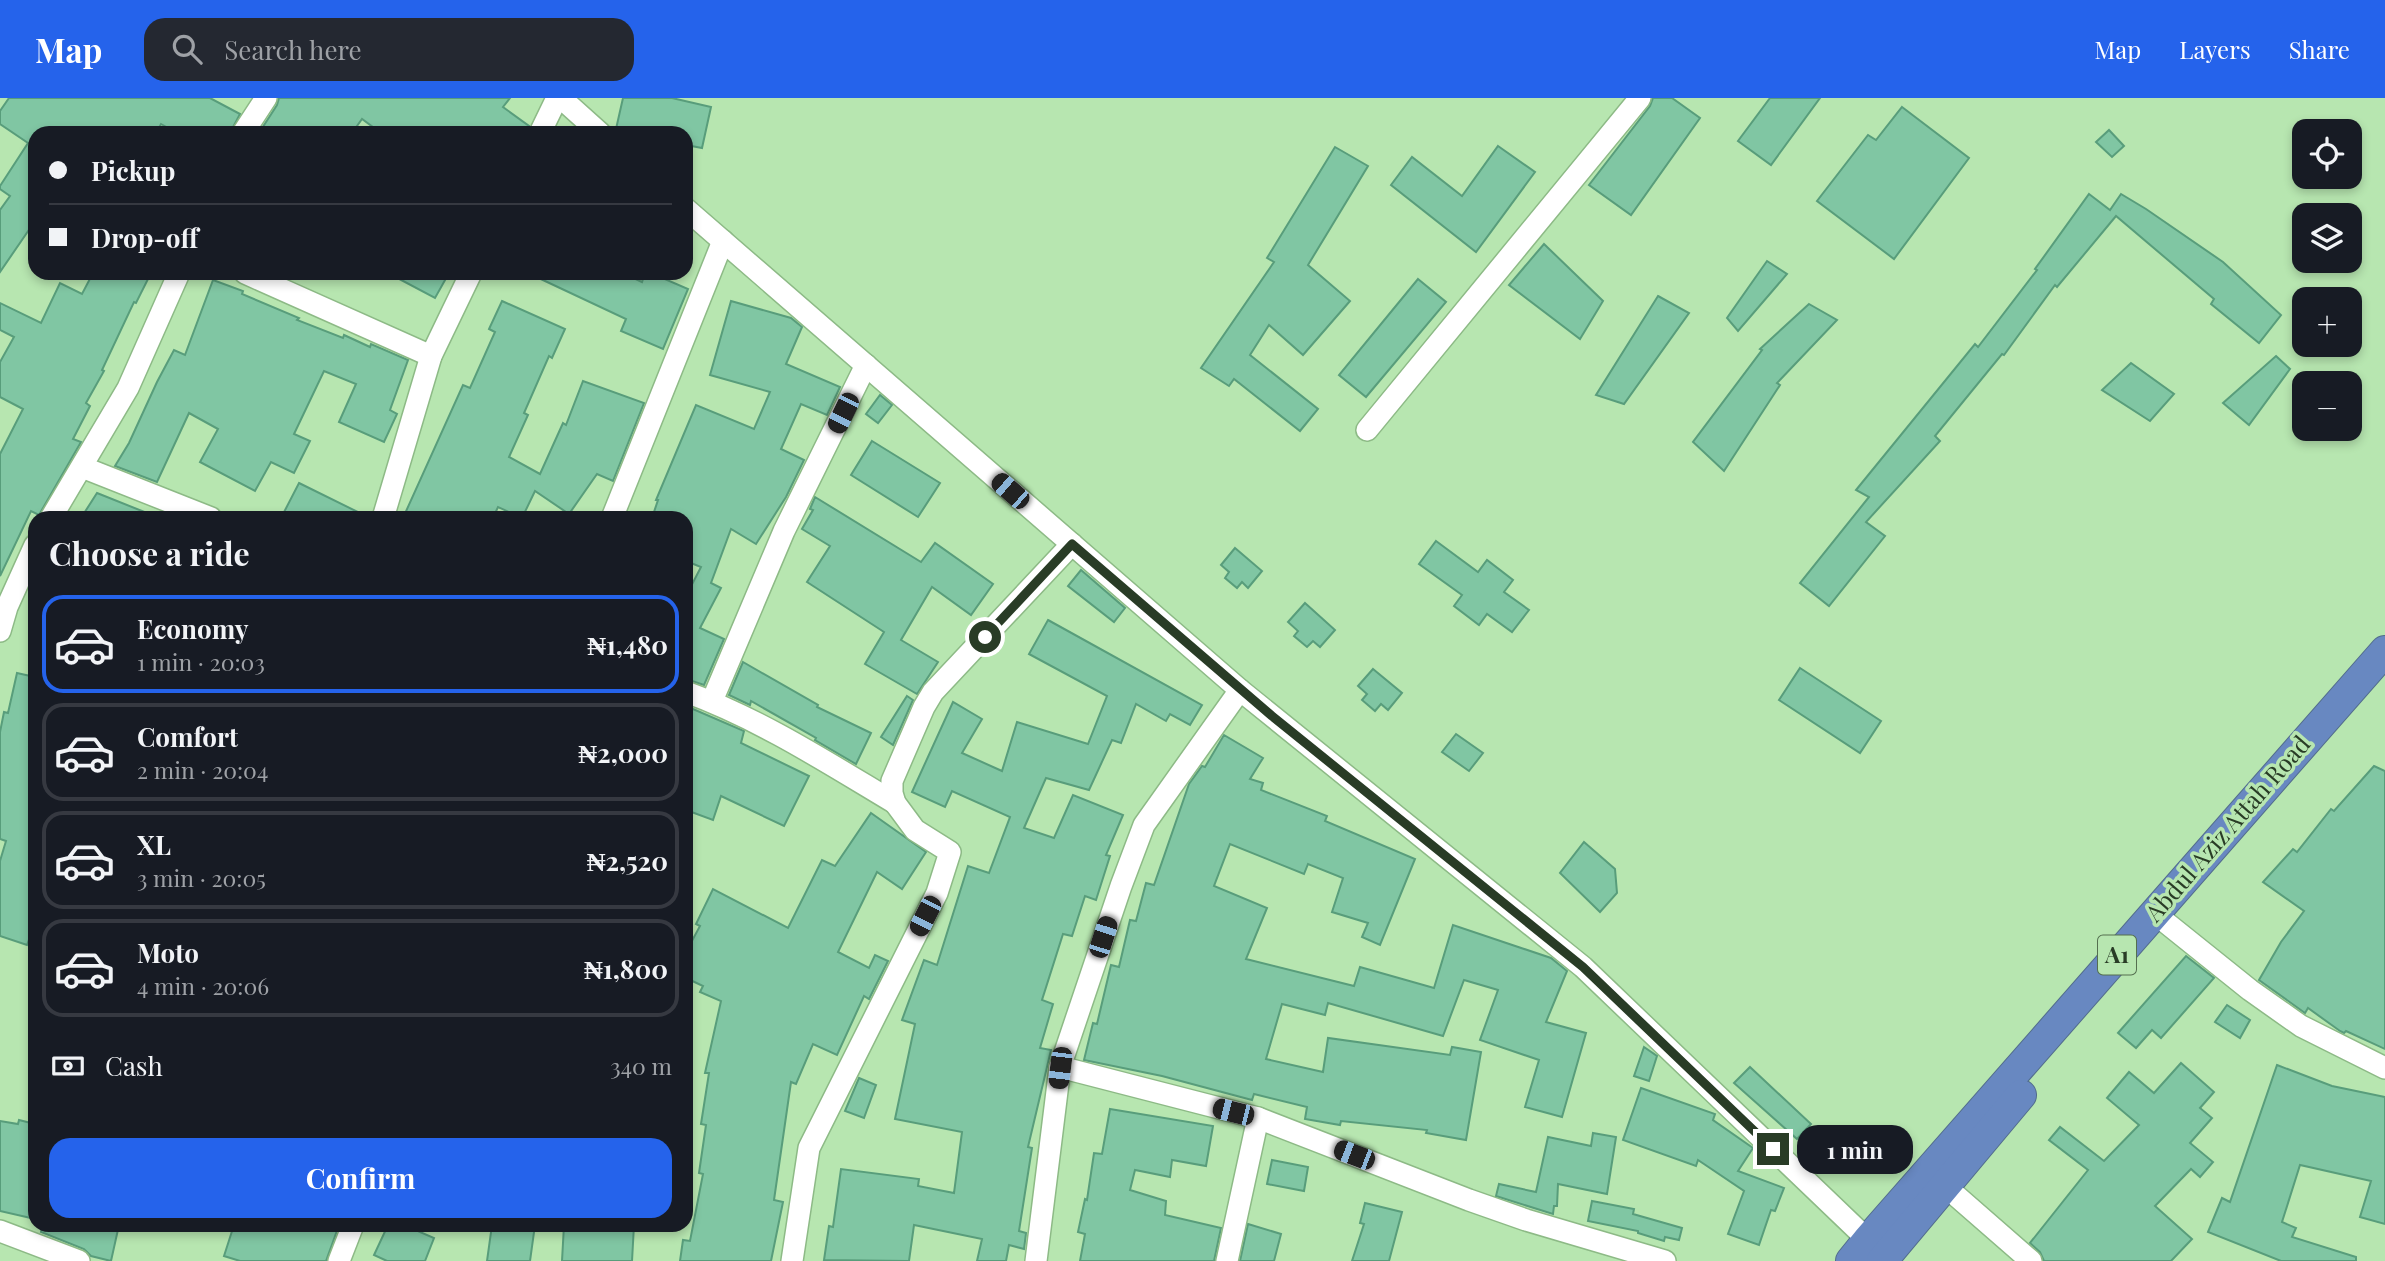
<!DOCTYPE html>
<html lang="en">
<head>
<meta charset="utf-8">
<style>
  :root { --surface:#171b24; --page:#242831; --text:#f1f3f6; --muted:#9ea1a6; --line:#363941; --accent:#2563eb }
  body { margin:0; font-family:"Playfair Display",serif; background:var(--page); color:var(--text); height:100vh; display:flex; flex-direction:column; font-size:26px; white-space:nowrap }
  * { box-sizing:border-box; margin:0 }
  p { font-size:23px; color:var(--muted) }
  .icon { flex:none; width:38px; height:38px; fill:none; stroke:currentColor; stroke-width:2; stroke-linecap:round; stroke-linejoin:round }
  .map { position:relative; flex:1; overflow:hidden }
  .sheet { position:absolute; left:28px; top:413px; width:665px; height:721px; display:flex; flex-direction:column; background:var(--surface); border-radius:21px; box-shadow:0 4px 10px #0003 }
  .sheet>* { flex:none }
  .banner { position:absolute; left:28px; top:28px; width:665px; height:154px; border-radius:21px; box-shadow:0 4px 10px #0003; display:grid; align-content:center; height:154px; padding:0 21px; background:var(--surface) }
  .controls { position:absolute; left:2292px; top:21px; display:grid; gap:14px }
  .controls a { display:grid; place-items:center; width:70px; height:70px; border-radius:14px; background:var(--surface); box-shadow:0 4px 10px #0003; font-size:35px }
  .end { position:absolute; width:32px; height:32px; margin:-16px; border:9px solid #293c26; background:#fff; box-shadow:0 0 0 4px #fff }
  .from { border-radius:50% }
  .bubble { position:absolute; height:49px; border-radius:21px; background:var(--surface); box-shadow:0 4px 10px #0003; font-size:23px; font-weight:700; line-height:49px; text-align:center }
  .car { position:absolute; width:21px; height:42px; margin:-21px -10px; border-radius:9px; box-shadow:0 0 5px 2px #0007; background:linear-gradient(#222 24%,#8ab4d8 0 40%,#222 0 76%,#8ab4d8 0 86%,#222 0) }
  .banner b { display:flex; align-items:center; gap:24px; height:66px; font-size:26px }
  .banner b+b { border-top:2px solid var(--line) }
  .banner i { width:18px; height:18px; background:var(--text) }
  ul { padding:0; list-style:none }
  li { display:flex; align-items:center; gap:21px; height:98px; margin:0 14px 10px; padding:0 7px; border:4px solid var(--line); border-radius:21px }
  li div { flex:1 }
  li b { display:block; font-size:26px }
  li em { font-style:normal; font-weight:700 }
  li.current { border-color:var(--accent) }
  li>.icon { width:63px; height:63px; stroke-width:1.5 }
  h2 { padding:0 21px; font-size:32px; line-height:84px }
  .pay { display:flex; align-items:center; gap:18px; height:77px; padding:0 21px; font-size:26px }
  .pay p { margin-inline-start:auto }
  .cta { display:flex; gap:14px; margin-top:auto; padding:14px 21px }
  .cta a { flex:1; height:80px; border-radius:21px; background:var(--accent); color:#fff; font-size:28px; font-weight:700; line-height:80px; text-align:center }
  header { display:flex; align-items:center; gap:42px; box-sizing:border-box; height:98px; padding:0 35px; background:var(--accent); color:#fff }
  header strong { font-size:33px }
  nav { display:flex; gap:38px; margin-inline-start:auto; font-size:24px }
  .search { width:490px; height:63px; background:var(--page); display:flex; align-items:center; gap:18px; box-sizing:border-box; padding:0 24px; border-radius:21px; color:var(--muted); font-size:26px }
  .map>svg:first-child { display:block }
</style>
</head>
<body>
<header>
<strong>Map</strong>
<div class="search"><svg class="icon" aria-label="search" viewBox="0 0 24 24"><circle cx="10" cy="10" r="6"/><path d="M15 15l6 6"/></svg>Search here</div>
<nav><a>Map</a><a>Layers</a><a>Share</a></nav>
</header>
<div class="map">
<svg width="2385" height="1163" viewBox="0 0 2385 1163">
  <rect width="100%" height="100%" fill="#b7e6b0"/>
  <g fill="#80c6a3" stroke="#589d7b" stroke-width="2">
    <path d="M9 0H210L240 16 230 35H177L161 26 156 35H35V123L0 174V112L10 98 0 91V88L28 45 0 26V13Z"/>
    <path d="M279 0H510L503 9 529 28 527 35H381L362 21 352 35H259L277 7Z"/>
    <path d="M623 0H672L711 9 702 50 686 47V35H633L616 31Z"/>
    <path d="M1653 0H1672L1700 20 1631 117 1589 87 1650 8Z"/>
    <path d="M1770 0H1820L1771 67 1738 43Z"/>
    <path d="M1902 9 1969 60 1894 161 1817 103 1868 37 1876 42Z"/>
    <path d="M2109 32 2124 48 2112 59 2096 44Z"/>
    <path d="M1498 48 1535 74 1476 154 1391 87 1412 59 1462 98Z"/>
    <path d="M1335 49 1368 68 1308 167 1350 203 1303 257 1269 227 1250 257 1318 311 1300 333 1234 281 1229 288 1201 270 1274 164 1267 160Z"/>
    <path d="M2089 96 2110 112 2121 96 2146 111 2223 164 2281 217 2259 245 2211 206 2214 201 2116 118 2057 189 2055 187 2004 257 2002 256 1935 338 1940 343 1866 424 1885 438 1829 508 1800 485 1869 399 1856 392 1975 246 1978 249 2037 172 2035 171Z"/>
    <path d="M1544 146 1603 203 1580 241 1509 187Z"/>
    <path d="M1767 163 1787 176 1738 233 1727 220Z"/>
    <path d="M93 175H151L136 205 134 204 102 272 104 273 86 305 90 308 73 341 81 344 39 417 31 413 0 478V356L23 311 0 299V264L14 239 0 232V205L41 225 60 185 82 196Z"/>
    <path d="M388 175H449L435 200Z"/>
    <path d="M528 175H623L642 184 645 175H651L688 191 663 251 621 233 626 221Z"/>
    <path d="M1418 181 1446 204 1366 299 1339 277Z"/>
    <path d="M213 182 243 193 242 196 299 220 297 222 343 240 344 237 370 249 371 246 408 262 390 312 397 316 384 344 339 324 356 286 324 273 294 336 310 343 294 375 271 364 255 393 200 364 218 331 189 315 157 384 115 368 129 345 157 284 174 252 185 257Z"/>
    <path d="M1658 198 1689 215 1624 306 1596 297Z"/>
    <path d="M502 203 565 231 552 260 549 258 524 315 528 317 509 359 540 376 563 325 566 327 583 283 644 305 613 383 597 376 569 416 535 393 522 420 498 409 493 420H403L463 287 470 290 495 234 489 231Z"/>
    <path d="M731 203 791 220 802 229 786 266 840 289 827 317 801 306 781 351 804 362 786 399 756 446 731 431 711 485 721 490 700 530 724 541 704 587 686 581V498L701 469 686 463V420H652L658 402H656L696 307 754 331 770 294 710 277Z"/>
    <path d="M1809 206 1837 222 1777 285 1780 287 1724 373 1693 344 1762 252 1760 251Z"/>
    <path d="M2276 258 2290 271 2249 327 2223 305Z"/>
    <path d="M2131 265 2174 296 2150 323 2102 292Z"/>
    <path d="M880 297 892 307 878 325 866 316Z"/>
    <path d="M872 343 940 385 918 419 851 377Z"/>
    <path d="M299 385 370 420H281Z"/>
    <path d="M97 395 157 419V420H81Z"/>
    <path d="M815 399 921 464 935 445 993 486 971 517 932 489 901 542 938 564 917 596 865 566 884 534 807 484 830 448 802 431 813 412 810 411Z"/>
    <path d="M1436 443 1478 474 1487 462 1513 482 1504 494 1529 512 1512 534 1487 516 1479 527 1454 508 1462 497 1419 466Z"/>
    <path d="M1235 450 1262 473 1248 490 1242 484 1237 490 1225 480 1229 474 1221 467Z"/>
    <path d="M1081 472 1125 510 1114 524 1068 488Z"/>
    <path d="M1305 505 1335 532 1320 549 1313 543 1307 549 1294 538 1298 533 1288 524Z"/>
    <path d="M1048 522 1202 607 1190 627 1170 616 1166 623 1136 606 1121 645 1112 642 1089 692 1046 680 1024 730 1054 740 1073 697 1123 717 1106 757 1110 758 1096 802 1085 798 1072 838 1063 836 1042 902 1053 906 1040 950 1051 952 1028 1049 1032 1050 1019 1133 1026 1135 1024 1151 1009 1147 1006 1163H977L982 1141 914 1127 909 1163 824 1162 829 1128 833 1129 841 1071 919 1081 918 1088 954 1095 962 1034 895 1021 915 926 902 922 924 862 937 867 968 768 989 775 1010 719 952 693 945 709 912 694 953 604 982 621 962 655 1002 673 1017 624 1088 646 1107 598 1029 556Z"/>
    <path d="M743 564 818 607 817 609 871 635 856 666 815 642 816 640 751 603 750 607 729 597Z"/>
    <path d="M1800 570 1881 623 1860 655 1779 602Z"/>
    <path d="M1373 571 1402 595 1388 612 1381 606 1375 613 1362 602 1367 596 1358 588Z"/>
    <path d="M17 575 35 579V840L30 839 27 847 0 838V763L6 743 0 741V634L4 614 8 615Z"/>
    <path d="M907 598 913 602 893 647 881 639Z"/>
    <path d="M686 608 744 633 741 645 809 678 784 728 721 698 713 722 686 712Z"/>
    <path d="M1456 636 1483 655 1469 673 1442 654Z"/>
    <path d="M1224 637 1263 660 1250 681 1263 685 1261 692 1327 718 1325 723 1415 761 1380 847 1362 839 1368 825 1332 814 1343 780 1308 766 1304 776 1230 746 1214 788 1267 810 1246 861 1354 888 1360 869 1434 890 1453 827 1551 860 1567 873 1546 924 1586 935 1562 1019 1525 1009 1539 962 1480 942 1498 892 1464 882 1443 938 1328 905 1325 917 1282 906 1266 961 1323 974 1328 940 1450 957 1452 949 1481 954 1466 1042 1426 1035 1427 1032 1341 1023 1340 1027 1305 1021 1307 1009 1254 996 1252 1002 1162 978 1084 962 1093 925 1097 926 1111 867 1119 869 1130 822 1136 823 1146 785 1154 787 1189 686 1202 668 1205 669Z"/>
    <path d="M2374 668 2385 673V951L2346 933 2344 935 2340 933 2308 910 2305 915 2259 882 2281 844 2304 813 2263 784 2293 751 2297 754 2331 711 2334 713Z"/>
    <path d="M871 715 926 754 902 791 877 774 838 854 869 870 875 857 888 863 869 901 864 898 837 957 813 946 796 986 791 984 774 1102 783 1104 771 1163H680L683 1142 690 1143 703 1076 699 1075 706 1027 701 1026 709 975H705L721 903 700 894 703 888 686 880V854L700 828 696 826 713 791 788 830 822 762 835 768Z"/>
    <path d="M1584 744 1615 771 1617 795 1600 814 1560 775Z"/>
    <path d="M2186 858 2214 880 2161 940 2152 932 2136 950 2118 935Z"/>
    <path d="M2227 907 2250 922 2240 940 2215 924Z"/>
    <path d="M1644 949 1657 958 1649 983 1634 978Z"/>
    <path d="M2181 965 2214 994 2200 1010 2212 1020 2190 1045 2213 1064 2200 1079 2191 1071 2155 1108 2192 1141 2171 1163H2044L2040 1154 2030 1145 2088 1072 2049 1042 2060 1029 2104 1063 2139 1027 2107 1000 2129 974 2154 995Z"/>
    <path d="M2277 967 2332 988 2385 999V1126L2360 1119 2371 1083 2300 1067 2282 1124 2296 1130 2292 1139 2356 1159V1163H2281L2208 1134 2222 1100 2230 1104Z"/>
    <path d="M1750 969 1811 1026 1797 1041 1734 985Z"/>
    <path d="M859 980 876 987 864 1020 845 1013Z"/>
    <path d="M1641 990 1715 1016 1713 1022 1753 1050 1738 1073 1784 1090 1775 1113 1771 1112 1759 1147 1728 1136 1744 1093 1698 1062 1696 1068 1623 1042Z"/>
    <path d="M1110 1011 1213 1028 1206 1068 1172 1062 1170 1079 1135 1072 1130 1092 1166 1103 1165 1117 1221 1130 1214 1163H1080L1085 1136 1078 1134 1085 1101 1087 1102 1094 1055 1102 1056Z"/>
    <path d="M19 1022 35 1026V1121L0 1113V1023L18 1026Z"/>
    <path d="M1593 1035 1616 1039 1607 1096 1558 1086 1557 1108H1554L1553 1116 1496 1098 1499 1086 1536 1094 1548 1039 1591 1048Z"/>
    <path d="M1272 1062 1308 1069 1304 1093 1267 1086Z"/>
    <path d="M1592 1103 1634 1111 1633 1116 1682 1130 1679 1142 1665 1139 1664 1143 1638 1135V1133L1588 1123Z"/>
    <path d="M1365 1105 1402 1114 1389 1163H1352L1364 1126 1360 1125Z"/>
    <path d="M1248 1126 1281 1136 1274 1163H1240Z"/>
    <path d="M43 1127H119L111 1163 91 1158 84 1151 41 1134Z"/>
    <path d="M234 1127H339L326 1163H240L224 1158Z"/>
    <path d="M388 1127H404L434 1140 425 1163H387L374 1157Z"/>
    <path d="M492 1127H535L530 1163H487Z"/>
    <path d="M564 1127H634L632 1163H562Z"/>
  </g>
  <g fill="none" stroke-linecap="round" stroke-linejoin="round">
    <defs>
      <g id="minor">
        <path d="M561 0 600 35"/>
        <path d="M243 35 266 0"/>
        <path d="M540 35 557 0"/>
        <path d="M686 111 1240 592 1583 869 1868 1142"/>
        <path d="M245 175 431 258"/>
        <path d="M1367 332 1640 0"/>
        <path d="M82 369 211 420"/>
        <path d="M51 420 128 290 179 175"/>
        <path d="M383 420 431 258 471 175"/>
        <path d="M612 420 723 143"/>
        <path d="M0 533 7 509 35 447"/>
        <path d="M686 594C760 621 828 665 895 705"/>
        <path d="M712 603 784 433 866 267"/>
        <path d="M2164 823 2250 892 2301 928 2385 970"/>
        <path d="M1060 969 1258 1020 1469 1102 1526 1122 1665 1163"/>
        <path d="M1945 1088 2031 1163"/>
        <path d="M0 1133 79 1163"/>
        <path d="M339 1163 353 1127"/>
        <path d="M792 1163 809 1050 937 795 950 754 915 732 895 705 892 695V683L924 609 933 594 1072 446"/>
        <path d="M1036 1163 1060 969 1121 788 1144 727 1240 592"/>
        <path d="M1227 1163 1258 1020"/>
      </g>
      <g id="highway">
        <path d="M1851 1163 1868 1142 2385 553"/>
        <path d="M1882 1163 2021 997"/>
      </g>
    </defs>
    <use href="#minor" stroke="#8dba86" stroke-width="24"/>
    <use href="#highway" stroke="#526d8b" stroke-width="32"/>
    <use href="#minor" stroke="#fff" stroke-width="21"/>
    <use href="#highway" stroke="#6888c1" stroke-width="30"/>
  </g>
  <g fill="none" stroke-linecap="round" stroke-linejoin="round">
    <path stroke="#293c26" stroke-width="9" d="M985 539 1072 446 1272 618 1583 869 1773 1051"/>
  </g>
  <g text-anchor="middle" stroke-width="7" stroke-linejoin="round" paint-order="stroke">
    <rect fill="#b7e6b0" stroke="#546f4f" stroke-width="2" x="2098" y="837.5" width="38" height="39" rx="5"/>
    <g font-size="23" font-weight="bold" fill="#293c26">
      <text x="2117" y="865">A1</text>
    </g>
    <g font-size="24" fill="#293c26" stroke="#b7e6b0">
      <text transform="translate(2228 731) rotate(-49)" y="8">Abdul Aziz Attah Road</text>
    </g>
  </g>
</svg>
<div class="controls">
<a><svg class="icon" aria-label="locate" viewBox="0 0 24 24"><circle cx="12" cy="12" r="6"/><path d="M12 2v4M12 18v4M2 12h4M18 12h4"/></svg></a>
<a><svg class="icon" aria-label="layers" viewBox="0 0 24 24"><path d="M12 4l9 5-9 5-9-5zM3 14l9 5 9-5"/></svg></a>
<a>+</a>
<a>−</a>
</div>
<i class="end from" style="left:985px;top:539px"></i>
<i class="end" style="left:1773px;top:1051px"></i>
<div class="bubble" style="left:1797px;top:1027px;width:116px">1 min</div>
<i class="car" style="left:843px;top:315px;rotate:206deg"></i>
<i class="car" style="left:1010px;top:393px;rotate:311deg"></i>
<i class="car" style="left:925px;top:818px;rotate:207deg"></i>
<i class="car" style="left:1103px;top:839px;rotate:18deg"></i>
<i class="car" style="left:1060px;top:970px;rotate:187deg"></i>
<i class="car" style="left:1233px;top:1014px;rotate:284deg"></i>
<i class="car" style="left:1354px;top:1057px;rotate:291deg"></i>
<div class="banner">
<b><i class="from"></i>Pickup</b>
<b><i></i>Drop-off</b>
</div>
<section class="sheet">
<h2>Choose a ride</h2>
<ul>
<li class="current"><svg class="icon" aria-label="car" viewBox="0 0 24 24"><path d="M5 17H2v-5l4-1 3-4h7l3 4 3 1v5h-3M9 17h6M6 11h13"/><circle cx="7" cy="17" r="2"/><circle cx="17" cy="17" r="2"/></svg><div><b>Economy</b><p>1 min · 20:03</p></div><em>₦1,480</em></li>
<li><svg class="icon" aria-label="car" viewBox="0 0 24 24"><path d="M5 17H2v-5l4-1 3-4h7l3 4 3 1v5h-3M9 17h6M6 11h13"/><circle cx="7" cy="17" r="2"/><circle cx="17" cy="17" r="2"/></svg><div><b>Comfort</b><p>2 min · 20:04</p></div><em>₦2,000</em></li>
<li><svg class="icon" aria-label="car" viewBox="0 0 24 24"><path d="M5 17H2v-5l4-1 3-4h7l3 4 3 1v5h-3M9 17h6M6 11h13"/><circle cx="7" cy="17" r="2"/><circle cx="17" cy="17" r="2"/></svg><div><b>XL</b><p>3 min · 20:05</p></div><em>₦2,520</em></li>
<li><svg class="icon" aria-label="car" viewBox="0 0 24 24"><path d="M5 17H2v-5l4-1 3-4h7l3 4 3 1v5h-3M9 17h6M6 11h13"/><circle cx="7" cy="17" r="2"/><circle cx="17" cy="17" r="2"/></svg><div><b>Moto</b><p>4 min · 20:06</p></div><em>₦1,800</em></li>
</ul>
<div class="pay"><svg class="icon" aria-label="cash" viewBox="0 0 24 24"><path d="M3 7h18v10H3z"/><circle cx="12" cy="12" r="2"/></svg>Cash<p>340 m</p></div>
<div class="cta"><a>Confirm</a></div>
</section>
</div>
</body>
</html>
